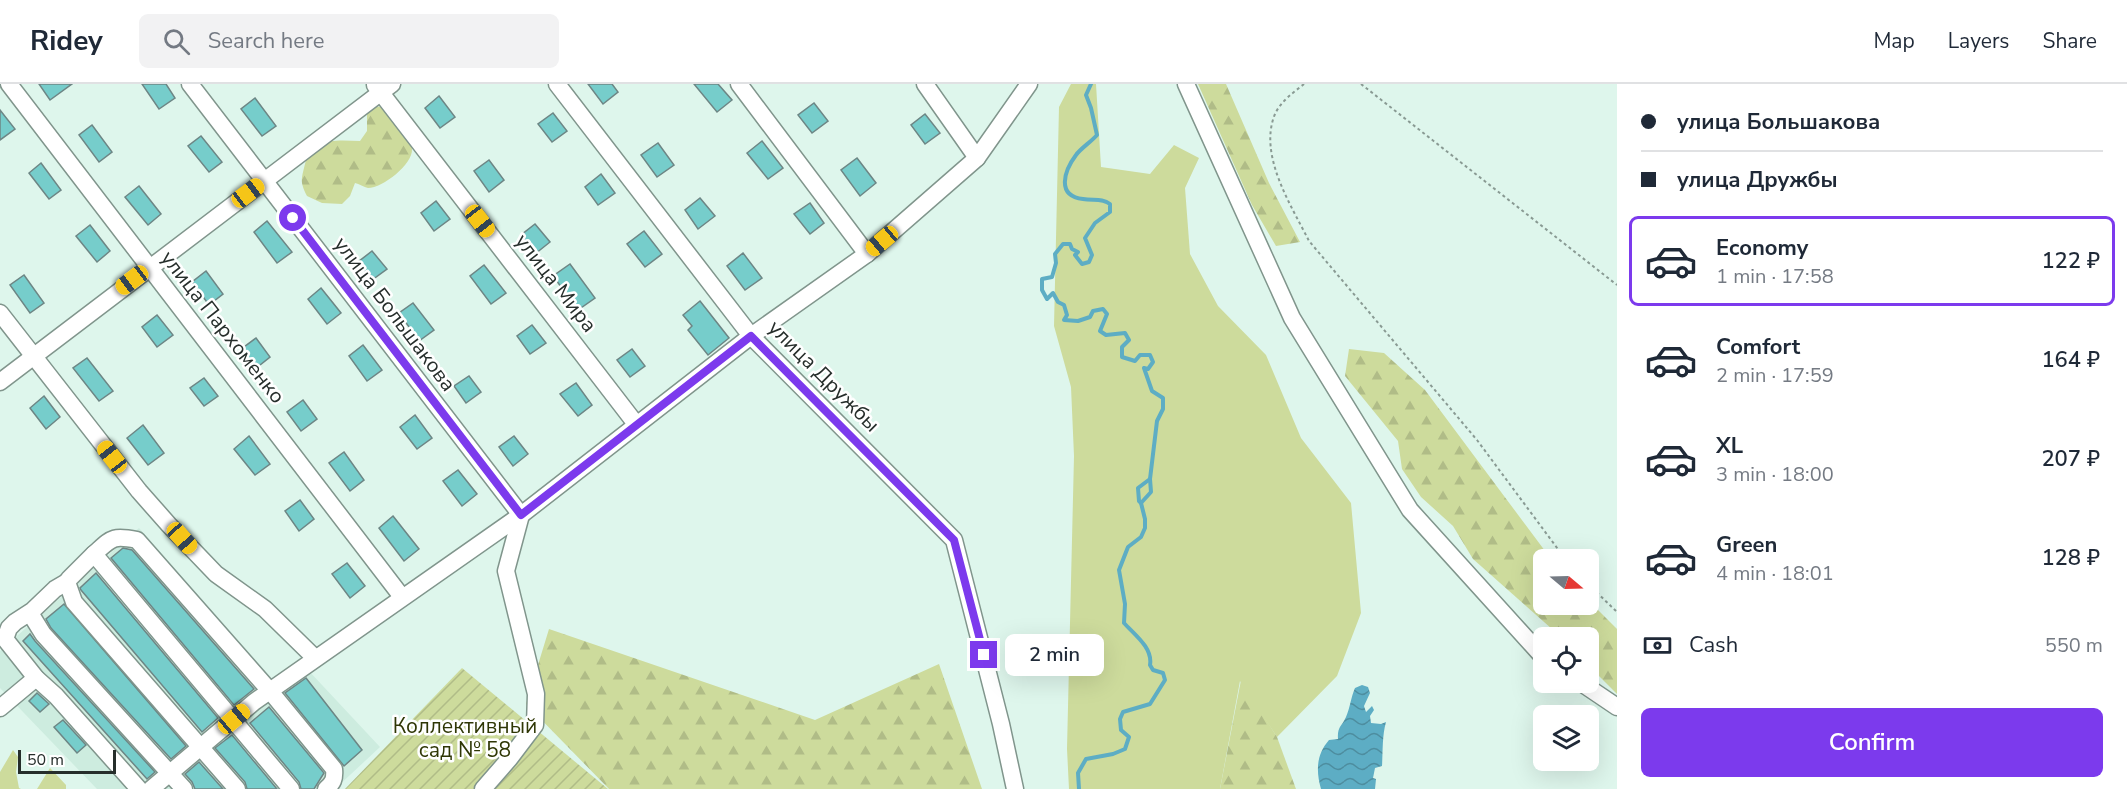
<!DOCTYPE html>
<html lang="en">
<head>
<meta charset="utf-8">
<style>
  :root { --surface:#fff; --page:#f2f2f3; --text:#1f2937; --muted:#747a83; --line:#e0e1e3; --accent:#7c3aed }
  body { margin:0; font-family:"Nunito Sans",sans-serif; background:var(--page); color:var(--text); height:100vh; display:flex; flex-direction:column; font-size:22px; white-space:nowrap }
  * { box-sizing:border-box; margin:0 }
  p { font-size:20px; color:var(--muted) }
  .icon { flex:none; width:33px; height:33px; fill:none; stroke:currentColor; stroke-width:2; stroke-linecap:round; stroke-linejoin:round }
  .map { position:relative; flex:1; overflow:hidden }
  .sheet { display:flex; flex-direction:column; background:var(--surface); width:510px }
  .sheet>* { flex:none }
  .banner { display:grid; align-content:center; height:132px; padding:0 24px; background:var(--surface) }
  .needle { width:39px; rotate:109deg }
  .tools { position:absolute; left:1533px; top:465px; display:grid; gap:12px }
  .tools a { display:grid; place-items:center; width:66px; height:66px; border-radius:9px; background:var(--surface); box-shadow:0 6px 24px #0002; font-size:30px }
  .scale { position:absolute; left:18px; bottom:15px; width:98px; box-sizing:border-box; padding-left:6px; border:3px solid #262e2b; border-top:0; font-size:16px; line-height:21px; white-space:nowrap; color:#262e2b; -webkit-text-stroke:4px #fff; paint-order:stroke }
  .end { position:absolute; width:27px; height:27px; margin:-14px; border:8px solid #7c3aed; background:#fff; box-shadow:0 0 0 3px #fff }
  .from { border-radius:50% }
  .bubble { position:absolute; height:42px; border-radius:9px; background:var(--surface); box-shadow:0 6px 24px #0002; font-size:20px; font-weight:600; line-height:42px; text-align:center }
  .car { position:absolute; width:18px; height:36px; margin:-18px -9px; border-radius:8px; box-shadow:0 0 4px 2px #0007; background:linear-gradient(#f5c518 24%,#345 0 40%,#f5c518 0 76%,#345 0 86%,#f5c518 0) }
  .banner b { display:flex; align-items:center; gap:21px; height:57px; font-size:22px }
  .banner b+b { border-top:2px solid var(--line) }
  .banner i { width:15px; height:15px; background:var(--text) }
  ul { padding:0; list-style:none }
  li { display:flex; align-items:center; gap:18px; height:90px; margin:0 12px 9px; padding:0 12px; border:3px solid transparent; border-radius:9px }
  li div { flex:1 }
  li b { display:block; font-size:22px }
  li em { font-style:normal; font-weight:600 }
  li.selected { border-color:var(--accent) }
  li>.icon { width:54px; height:54px; stroke-width:1.5 }
  .pay { display:flex; align-items:center; gap:15px; height:66px; padding:0 24px; font-size:22px }
  .pay p { margin-inline-start:auto }
  .action { display:flex; gap:12px; margin-top:auto; padding:12px 24px }
  .action a { flex:1; height:69px; border-radius:9px; background:var(--accent); color:#fff; font-size:24px; font-weight:600; line-height:69px; text-align:center }
  header { display:flex; align-items:center; gap:36px; box-sizing:border-box; height:84px; padding:0 30px; background:var(--surface); border-bottom:2px solid var(--line) }
  header strong { font-size:28px }
  nav { display:flex; gap:33px; margin-inline-start:auto; font-size:21px }
  .search { width:420px; height:54px; background:var(--page); display:flex; align-items:center; gap:15px; box-sizing:border-box; padding:0 21px; border-radius:9px; color:var(--muted); font-size:22px }
  main { display:flex; flex:1; min-height:0 }
  .map>svg:first-child { display:block }
</style>
</head>
<body>
<header>
<strong>Ridey</strong>
<div class="search"><svg class="icon" aria-label="search" viewBox="0 0 24 24"><circle cx="10" cy="10" r="6"/><path d="M15 15l6 6"/></svg>Search here</div>
<nav><a>Map</a><a>Layers</a><a>Share</a></nav>
</header>
<main>
<div class="map">
<svg width="1617" height="705" viewBox="0 0 1617 705">
  <defs>
    <pattern id="forest-firs" width="22" height="20" patternUnits="userSpaceOnUse" patternTransform="scale(1.5)"><rect width="22" height="20" fill="#cddb9c"/><path d="M5 1l3.5 6h-7zM16 11l3.5 6h-7z" fill="#b0bc87"/></pattern>
    <pattern id="garden-furrows" width="10" height="10" patternUnits="userSpaceOnUse" patternTransform="scale(1.5)"><rect width="10" height="10" fill="#cddb9c"/><path d="M-1 1l2-2M0 10L10 0M9 11l2-2" fill="none" stroke="#b0bc87"/></pattern>
    <pattern id="water-waves" width="16" height="10" patternUnits="userSpaceOnUse" patternTransform="scale(1.5)"><rect width="16" height="10" fill="#5dadc4"/><path d="M0 5q4-4 8 0t8 0" fill="none" stroke="#4d8d9f"/></pattern>
  </defs>
  <rect width="100%" height="100%" fill="#def6ec"/>
  <path fill="#cdecdf" d="M139 444 274 597 308 586 380 663 335 705H97L0 604V567Z"/>
  <g fill="#cddb9c">
    <path d="M1071 0H1096L1101 83 1150 90 1174 61 1199 74 1185 104 1190 170 1218 222 1266 271 1301 354 1351 419 1361 529 1337 592 1277 653 1240 597 1220 705H1069L1067 665 1074 372 1071 303 1054 242 1059 23Z"/>
    <path d="M13 666 18 673 16 688 19 704 21 705H0V688Z"/>
    <path d="M50 684 66 701V705H37Z"/>
  </g>
  <g fill="url(#forest-firs)">
    <path d="M1198 0H1226L1269 99 1300 158 1276 162 1252 121Z"/>
    <path d="M384 22C393 34 411 50 412 65 413 80 383 104 368 104 364 103 359 100 355 99L350 112 342 120 322 119 307 112C300 98 301 96 305 80 312 53 337 56 360 57L367 47V30L376 23Z"/>
    <path d="M1349 265 1384 269 1425 306 1551 475 1544 476V520H1588L1589 517 1617 545V610L1589 582 1588 554 1561 553 1473 475 1453 442 1421 413 1402 385 1398 357 1345 292Z"/>
    <path d="M549 545 815 636 939 580 982 705H609L526 620Z"/>
    <path d="M1241 596 1277 653 1296 705H1220Z"/>
  </g>
  <path fill="url(#garden-furrows)" d="M462 584 608 705H345Z"/>
  <path fill="url(#water-waves)" d="M1362 601 1368 603 1370 609 1364 622 1366 628 1372 622 1374 626 1370 632 1371 639 1381 640 1386 638C1382 652 1383 667 1382 682L1375 684 1373 694 1376 695 1375 705H1321C1316 687 1316 671 1329 656L1338 655C1337 643 1342 642 1346 633 1350 624 1351 613 1355 604Z"/>
  <g fill="none" stroke-linecap="round" stroke-linejoin="round">
    <g stroke="#5dadc4" stroke-width="4">
      <path d="M1141 419 1151 408 1150 395"/>
      <path d="M1079 705 1078 689 1086 675 1113 670 1125 665 1129 653 1121 646 1120 635 1123 628 1150 620 1165 596 1163 589 1153 586 1150 581C1153 564 1135 551 1124 539L1125 520 1119 486 1128 463 1141 453 1145 444V435L1141 419 1139 417 1138 404 1150 395 1157 337 1163 325V314L1152 307 1144 284 1148 285 1153 278 1150 271H1140L1135 277 1122 273V263L1129 256 1125 249 1106 251 1100 247 1107 230 1103 225 1093 227 1090 233 1078 237 1064 236 1067 231 1064 221 1058 218 1053 209 1047 215 1042 206V195L1052 193 1056 179 1055 170 1063 160H1070L1072 165 1078 168 1075 171 1082 180 1089 178 1092 171 1085 154 1095 139 1110 128V120C1102 114 1093 117 1083 115 1056 112 1064 87 1076 71 1081 64 1091 58 1097 51L1091 24 1086 11 1091 0"/>
    </g>
  </g>
  <g fill="#76cdcb" stroke="#6d8685" stroke-width="1.5">
    <path d="M39 0H72L50 16Z"/>
    <path d="M142 0H166L175 14 159 25Z"/>
    <path d="M588 0H612L618 8 603 20Z"/>
    <path d="M694 0H718L732 16 717 28Z"/>
    <path d="M439 12 455 33 440 44 425 24Z"/>
    <path d="M255 14 276 42 262 52 241 25Z"/>
    <path d="M814 19 828 37 812 49 798 31Z"/>
    <path d="M0 26 15 45 0 56Z"/>
    <path d="M553 29 567 47 552 58 538 40Z"/>
    <path d="M925 30 940 49 925 60 911 41Z"/>
    <path d="M92 41 112 68 99 78 79 51Z"/>
    <path d="M201 52 222 78 209 88 188 62Z"/>
    <path d="M762 57 783 84 768 95 747 69Z"/>
    <path d="M658 59 674 81 657 93 641 71Z"/>
    <path d="M857 74 876 99 860 112 841 86Z"/>
    <path d="M489 76 504 96 489 108 474 87Z"/>
    <path d="M41 79 61 106 49 115 29 89Z"/>
    <path d="M601 90 615 109 598 121 585 103Z"/>
    <path d="M139 102 161 130 148 141 125 113Z"/>
    <path d="M700 114 715 132 698 145 685 126Z"/>
    <path d="M436 117 450 135 434 147 421 129Z"/>
    <path d="M810 119 824 139 810 150 794 130Z"/>
    <path d="M267 137 292 168 277 179 254 148Z"/>
    <path d="M535 140 550 158 535 170 521 151Z"/>
    <path d="M90 141 110 167 97 178 76 152Z"/>
    <path d="M644 147 662 170 645 183 627 160Z"/>
    <path d="M372 167 387 185 372 196 358 178Z"/>
    <path d="M743 169 762 194 745 206 727 182Z"/>
    <path d="M570 180 595 214 578 226 553 192Z"/>
    <path d="M484 181 506 209 491 220 470 192Z"/>
    <path d="M206 187 223 210 209 221 192 198Z"/>
    <path d="M24 191 44 219 30 229 10 201Z"/>
    <path d="M321 204 341 229 327 240 308 215Z"/>
    <path d="M700 217 729 254 708 271 688 246 692 242 683 231Z"/>
    <path d="M413 219 434 246 419 257 399 229Z"/>
    <path d="M157 231 173 251 157 263 142 243Z"/>
    <path d="M532 241 546 259 530 270 517 252Z"/>
    <path d="M256 254 270 273 255 285 240 266Z"/>
    <path d="M363 261 382 286 367 297 349 272Z"/>
    <path d="M632 265 645 282 630 293 617 276Z"/>
    <path d="M87 274 113 307 99 317 73 284Z"/>
    <path d="M469 292 481 308 466 319 454 302Z"/>
    <path d="M204 294 218 312 204 322 190 304Z"/>
    <path d="M576 299 592 321 578 332 560 310Z"/>
    <path d="M44 312 60 333 46 345 30 324Z"/>
    <path d="M303 316 317 335 301 347 287 328Z"/>
    <path d="M415 331 432 354 417 365 400 343Z"/>
    <path d="M143 341 164 369 148 381 127 354Z"/>
    <path d="M249 352 270 380 255 391 234 365Z"/>
    <path d="M514 352 528 370 513 382 499 363Z"/>
    <path d="M344 368 364 396 350 407 329 379Z"/>
    <path d="M458 386 477 410 462 422 443 397Z"/>
    <path d="M300 416 314 435 299 447 285 427Z"/>
    <path d="M393 432 419 465 404 477 379 444Z"/>
    <path d="M123 464 132 466 254 605 234 621 111 474Z"/>
    <path d="M347 479 365 502 350 514 332 490Z"/>
    <path d="M96 489 218 634 202 648 81 506 80 504Z"/>
    <path d="M64 520 186 662 171 675 51 544 46 535Z"/>
    <path d="M30 550 35 557 155 688 147 695 23 557Z"/>
    <path d="M306 594 362 666 344 682 285 609Z"/>
    <path d="M37 609 49 620 40 628 29 617Z"/>
    <path d="M269 623 324 689 314 705H301L299 698 250 639Z"/>
    <path d="M63 636 86 661 77 669 54 643Z"/>
    <path d="M232 651 277 705H247L245 698 215 664Z"/>
    <path d="M199 678 223 705H195L192 698 185 690Z"/>
  </g>
  <g fill="none" stroke-linecap="round" stroke-linejoin="round">
    <defs>
      <g id="minor">
        <path d="M9 0 402 513"/>
        <path d="M190 0 521 431 506 487 536 610 535 641 510 674 483 705"/>
        <path d="M557 0 751 252 954 456 1001 640 1015 705"/>
        <path d="M739 0 867 170"/>
        <path d="M925 0 977 74"/>
        <path d="M1186 0 1292 234 1410 426 1544 574"/>
        <path d="M375 1 636 340"/>
        <path d="M0 229 139 407 169 441 216 490 265 525 315 574"/>
        <path d="M0 298 392 0"/>
        <path d="M94 470 69 495 67 498 74 518 237 705"/>
        <path d="M67 498 55 505 32 527 15 538 9 544 5 555 36 594 56 612 139 705"/>
        <path d="M30 529 43 550 184 705"/>
        <path d="M1580 598 1617 623"/>
        <path d="M0 624 36 594"/>
        <path d="M151 705 254 618 521 431 751 252 867 170 977 74 1029 0"/>
        <path d="M291 705 94 470C112 454 112 451 137 456L270 607 334 685C335 695 333 699 326 705"/>
      </g>
    </defs>
    <use href="#minor" stroke="#80958c" stroke-width="19"/>
    <g stroke="#899a93" stroke-width="2" stroke-dasharray="3 3" stroke-linecap="butt">
      <path d="M1304 0C1293 9 1281 17 1275 30 1258 71 1291 121 1309 157L1477 356 1566 476"/>
      <path d="M1361 0 1617 201"/>
      <path d="M1588 500 1617 528"/>
    </g>
    <use href="#minor" stroke="#fff" stroke-width="16"/>
  </g>
  <g fill="none" stroke-linecap="round" stroke-linejoin="round">
    <path stroke="#7c3aed" stroke-width="8" d="M293 134 521 431 751 252 954 456 984 571"/>
  </g>
  <g text-anchor="middle" stroke-width="5" stroke-linejoin="round" paint-order="stroke">
    <g font-size="21" fill="#262e2b" stroke="#fff">
      <text transform="translate(556 199) rotate(52)" y="7">улица Мира</text>
      <text transform="translate(395 230) rotate(53)" y="7">улица Большакова</text>
      <text transform="translate(223 243) rotate(52)" y="7">улица Пархоменко</text>
      <text transform="translate(824 292) rotate(45)" y="7">улица Дружбы</text>
    </g>
    <g font-size="21" fill="#2f3705" stroke="#fff">
      <text x="465" y="649">Коллективный<tspan x="465" dy="24">сад № 58</tspan></text>
    </g>
  </g>
</svg>
<div class="tools">
<a><svg class="needle" viewBox="-14 -14 28 28"><path d="M0-13l5 13h-10z" fill="#e53935"/><path d="M0 13l5-13h-10z" fill="#747a83"/></svg></a>
<a><svg class="icon" aria-label="locate" viewBox="0 0 24 24"><circle cx="12" cy="12" r="6"/><path d="M12 2v4M12 18v4M2 12h4M18 12h4"/></svg></a>
<a><svg class="icon" aria-label="layers" viewBox="0 0 24 24"><path d="M12 4l9 5-9 5-9-5zM3 14l9 5 9-5"/></svg></a>
</div>
<div class="scale">50 m</div>
<i class="end from" style="left:293px;top:134px"></i>
<i class="end" style="left:984px;top:571px"></i>
<div class="bubble" style="left:1005px;top:550px;width:99px">2 min</div>
<i class="car" style="left:248px;top:109px;rotate:53deg"></i>
<i class="car" style="left:480px;top:137px;rotate:142deg"></i>
<i class="car" style="left:882px;top:157px;rotate:230deg"></i>
<i class="car" style="left:132px;top:196px;rotate:233deg"></i>
<i class="car" style="left:112px;top:373px;rotate:322deg"></i>
<i class="car" style="left:182px;top:454px;rotate:138deg"></i>
<i class="car" style="left:234px;top:635px;rotate:50deg"></i>
</div>
<section class="sheet">
<div class="banner">
<b><i class="from"></i>улица Большакова</b>
<b><i></i>улица Дружбы</b>
</div>
<ul>
<li class="selected"><svg class="icon" aria-label="car" viewBox="0 0 24 24"><path d="M5 17H2v-5l4-1 3-4h7l3 4 3 1v5h-3M9 17h6M6 11h13"/><circle cx="7" cy="17" r="2"/><circle cx="17" cy="17" r="2"/></svg><div><b>Economy</b><p>1 min · 17:58</p></div><em>122 ₽</em></li>
<li><svg class="icon" aria-label="car" viewBox="0 0 24 24"><path d="M5 17H2v-5l4-1 3-4h7l3 4 3 1v5h-3M9 17h6M6 11h13"/><circle cx="7" cy="17" r="2"/><circle cx="17" cy="17" r="2"/></svg><div><b>Comfort</b><p>2 min · 17:59</p></div><em>164 ₽</em></li>
<li><svg class="icon" aria-label="car" viewBox="0 0 24 24"><path d="M5 17H2v-5l4-1 3-4h7l3 4 3 1v5h-3M9 17h6M6 11h13"/><circle cx="7" cy="17" r="2"/><circle cx="17" cy="17" r="2"/></svg><div><b>XL</b><p>3 min · 18:00</p></div><em>207 ₽</em></li>
<li><svg class="icon" aria-label="car" viewBox="0 0 24 24"><path d="M5 17H2v-5l4-1 3-4h7l3 4 3 1v5h-3M9 17h6M6 11h13"/><circle cx="7" cy="17" r="2"/><circle cx="17" cy="17" r="2"/></svg><div><b>Green</b><p>4 min · 18:01</p></div><em>128 ₽</em></li>
</ul>
<div class="pay"><svg class="icon" aria-label="cash" viewBox="0 0 24 24"><path d="M3 7h18v10H3z"/><circle cx="12" cy="12" r="2"/></svg>Cash<p>550 m</p></div>
<div class="action"><a>Confirm</a></div>
</section>
</main>
</body>
</html>
